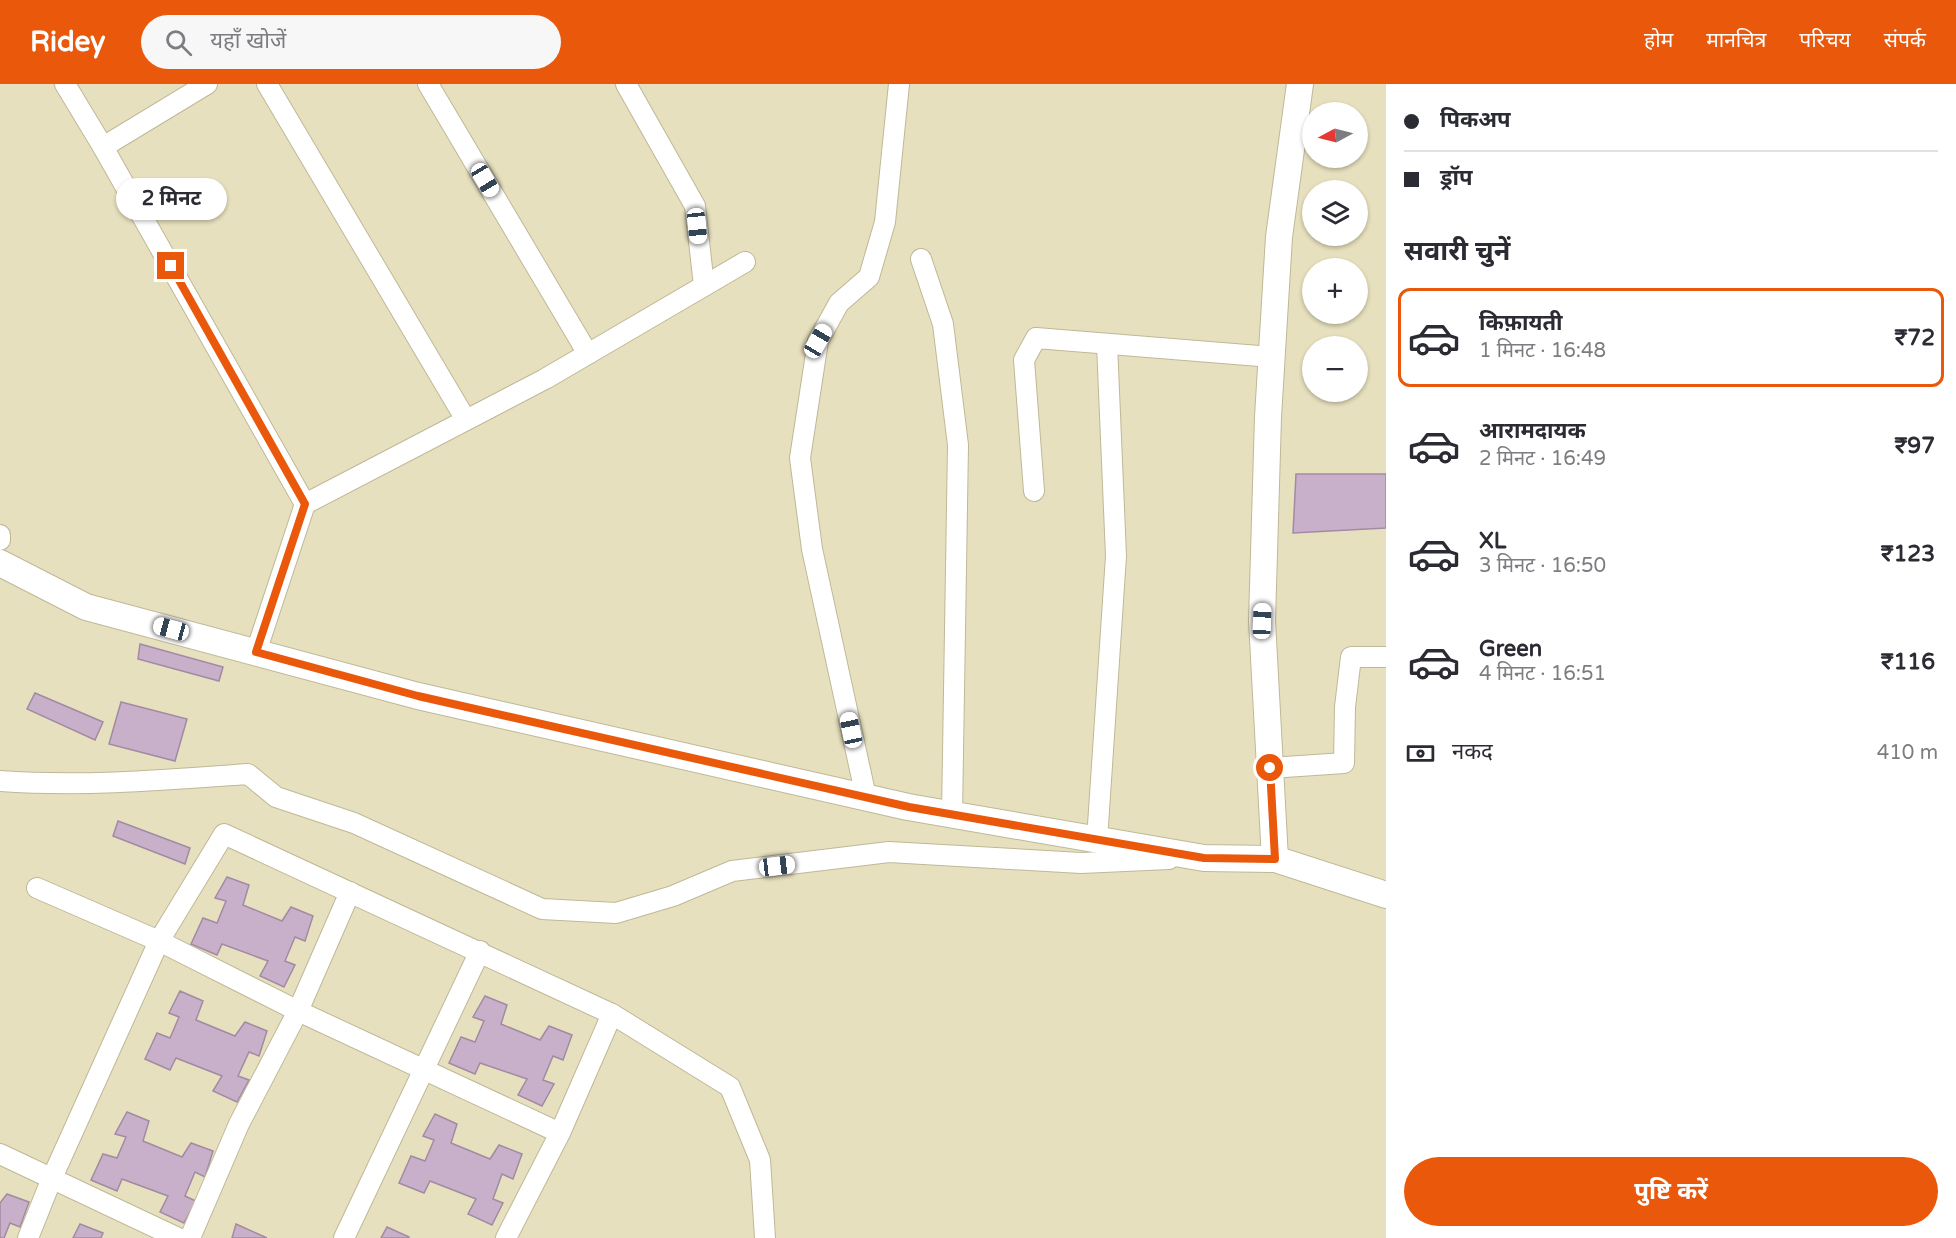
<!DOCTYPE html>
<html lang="hi">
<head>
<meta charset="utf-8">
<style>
  :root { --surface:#fff; --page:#f7f7f7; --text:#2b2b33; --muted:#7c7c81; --line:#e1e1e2; --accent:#ea580c }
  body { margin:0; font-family:"Varela Round","Noto Sans Devanagari",sans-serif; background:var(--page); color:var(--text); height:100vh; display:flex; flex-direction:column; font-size:22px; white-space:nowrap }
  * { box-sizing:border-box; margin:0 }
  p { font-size:20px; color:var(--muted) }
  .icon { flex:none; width:33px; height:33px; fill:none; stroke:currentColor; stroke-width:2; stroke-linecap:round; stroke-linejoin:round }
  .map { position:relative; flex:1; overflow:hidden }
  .side { display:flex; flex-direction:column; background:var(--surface); width:570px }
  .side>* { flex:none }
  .top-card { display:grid; align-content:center; height:132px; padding:0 18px; background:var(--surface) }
  .needle { width:39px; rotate:263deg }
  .fabs { position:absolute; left:1302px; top:18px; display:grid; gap:12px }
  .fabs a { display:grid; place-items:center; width:66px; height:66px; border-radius:50%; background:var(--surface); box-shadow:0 2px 4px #0004; font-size:30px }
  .end { position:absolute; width:27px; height:27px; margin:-14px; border:8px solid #ea580c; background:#fff; box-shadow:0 0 0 3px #fff }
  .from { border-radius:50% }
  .bubble { position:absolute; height:42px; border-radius:21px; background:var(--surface); box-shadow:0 2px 4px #0004; font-size:20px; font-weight:700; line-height:42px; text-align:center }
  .car { position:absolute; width:18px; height:36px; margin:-18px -9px; border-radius:8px; box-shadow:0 0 4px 2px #0007; background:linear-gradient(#fff 24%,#345 0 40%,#fff 0 76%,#345 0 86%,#fff 0) }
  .top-card b { display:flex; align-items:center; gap:21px; height:57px; font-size:22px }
  .top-card b+b { border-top:2px solid var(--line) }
  .top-card i { width:15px; height:15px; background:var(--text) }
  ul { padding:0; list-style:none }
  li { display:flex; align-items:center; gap:18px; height:99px; margin:0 12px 9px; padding:0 6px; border:3px solid transparent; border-radius:12px }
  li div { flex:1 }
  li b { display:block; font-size:22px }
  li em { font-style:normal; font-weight:700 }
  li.current { border-color:var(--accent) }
  li>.icon { width:54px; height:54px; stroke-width:1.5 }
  h2 { padding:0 18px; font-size:27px; line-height:72px }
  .pay { display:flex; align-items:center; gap:15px; height:66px; padding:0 18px; font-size:22px }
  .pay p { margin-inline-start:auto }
  .action { display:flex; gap:12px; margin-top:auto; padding:12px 18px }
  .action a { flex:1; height:69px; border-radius:36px; background:var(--accent); color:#fff; font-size:24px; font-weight:700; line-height:69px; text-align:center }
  header { display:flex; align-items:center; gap:36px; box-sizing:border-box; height:84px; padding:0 30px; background:var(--accent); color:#fff }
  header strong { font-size:28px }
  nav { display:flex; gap:33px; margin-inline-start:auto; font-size:21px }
  .search { width:420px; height:54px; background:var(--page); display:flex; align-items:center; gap:15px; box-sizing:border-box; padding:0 21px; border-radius:33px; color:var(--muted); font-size:22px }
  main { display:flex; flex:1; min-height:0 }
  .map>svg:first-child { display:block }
</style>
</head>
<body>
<header>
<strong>Ridey</strong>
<div class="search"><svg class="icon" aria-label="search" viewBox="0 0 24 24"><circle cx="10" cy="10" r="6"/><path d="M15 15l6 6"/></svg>यहाँ खोजें</div>
<nav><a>होम</a><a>मानचित्र</a><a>परिचय</a><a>संपर्क</a></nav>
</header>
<main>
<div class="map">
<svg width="1386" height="1154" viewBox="0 0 1386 1154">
  <rect width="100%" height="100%" fill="#e7e0be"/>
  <g fill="#c9b0ca" stroke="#a28aa3" stroke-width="1.5">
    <path d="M1296 390H1386V444L1293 449Z"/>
    <path d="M140 560 223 583 219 597 138 575Z"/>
    <path d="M35 609 103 638 95 656 27 625Z"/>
    <path d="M121 618 187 635 175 677 109 660Z"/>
    <path d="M118 737 190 764 185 780 113 752Z"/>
    <path d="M227 793 249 801 243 821 282 837 291 823 313 832 305 857 295 853 285 877 295 881 284 903 260 892 268 877 222 860 217 871 191 860 203 834 217 839 226 817 215 814Z"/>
    <path d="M180 907 203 917 196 936 235 952 245 938 267 947 259 972 249 968 238 992 249 996 237 1018 213 1007 222 992 176 974 170 986 145 975 157 949 170 954 179 933 169 929Z"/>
    <path d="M485 912 507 921 501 940 540 956 549 942 572 951 563 976 553 972 543 996 554 1000 542 1022 518 1011 527 995 480 979 475 990 449 979 461 953 475 958 484 937 473 933Z"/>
    <path d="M127 1028 149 1037 143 1057 182 1073 191 1059 213 1067 205 1093 195 1088 185 1112 196 1117 184 1139 160 1128 168 1112 122 1095 117 1107 91 1096 103 1070 117 1074 126 1053 115 1050Z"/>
    <path d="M435 1030 457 1040 451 1059 490 1075 499 1061 522 1070 513 1095 502 1090 493 1115 503 1119 492 1141 468 1130 476 1115 430 1097 424 1109 399 1099 411 1072 425 1077 434 1056 423 1052Z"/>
    <path d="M7 1110 29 1118 20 1143 10 1139 4 1154H0V1119Z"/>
    <path d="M80 1140 103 1149 101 1154H73Z"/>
    <path d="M236 1140 267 1154H232Z"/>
    <path d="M387 1143 409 1153 408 1154H381Z"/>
  </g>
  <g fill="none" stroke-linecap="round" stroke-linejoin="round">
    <defs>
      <g id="minor">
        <path d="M65 0 103 63 305 420 545 295 745 178"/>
        <path d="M267 0 466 336"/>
        <path d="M428 0 588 270"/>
        <path d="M626 0 695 122 704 202"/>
        <path d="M103 63 207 0"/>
        <path d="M921 175 943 240 958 361 952 731"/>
        <path d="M1034 407 1024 276 1036 254 1272 273"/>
        <path d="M0 451V456"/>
        <path d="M256 568 305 420"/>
        <path d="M1270 684 1344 679 1345 623 1351 573H1386"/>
        <path d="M0 697C83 703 165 696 248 690L276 713 354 739 542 825 616 829 673 812 732 787 889 768 1081 779 1169 775"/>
        <path d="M866 713 812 465 800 374 818 257 839 219 869 193 885 138 899 0"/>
        <path d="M1097 756 1116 472 1107 260"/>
        <path d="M37 804 159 857 298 927 560 1049"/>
        <path d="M0 1070 178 1154"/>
        <path d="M28 1154 52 1094 159 857 224 750 612 930"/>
        <path d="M190 1154 239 1040 298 927 350 808"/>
        <path d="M344 1154 480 867"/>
        <path d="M506 1154 560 1049 612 930 730 1003 760 1076 765 1154"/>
      </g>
      <g id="tertiary">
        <path d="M0 479 86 523 418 612 908 723 1204 774 1275 775 1386 811"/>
        <path d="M1275 775 1262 537 1268 333 1279 153 1300 0"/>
      </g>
    </defs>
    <use href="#minor" stroke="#bfb897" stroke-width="22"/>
    <use href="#tertiary" stroke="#bfb897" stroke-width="28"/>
    <use href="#minor" stroke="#fff" stroke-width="20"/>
    <use href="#tertiary" stroke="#fff" stroke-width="26"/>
  </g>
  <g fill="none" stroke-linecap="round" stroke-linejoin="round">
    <path stroke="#ea580c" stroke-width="8" d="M171 182 305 420 256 568 418 612 909 723 1204 774 1275 775 1270 684"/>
  </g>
</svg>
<div class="fabs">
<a><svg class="needle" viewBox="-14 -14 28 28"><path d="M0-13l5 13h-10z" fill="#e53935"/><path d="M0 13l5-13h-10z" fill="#7c7c81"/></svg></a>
<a><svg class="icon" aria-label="layers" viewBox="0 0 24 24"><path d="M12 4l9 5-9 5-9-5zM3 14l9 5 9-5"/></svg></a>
<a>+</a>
<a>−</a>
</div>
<i class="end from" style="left:1270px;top:684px"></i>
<i class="end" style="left:171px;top:182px"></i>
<div class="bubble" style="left:116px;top:94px;width:111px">2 मिनट</div>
<i class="car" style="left:485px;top:96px;rotate:149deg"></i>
<i class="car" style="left:697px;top:142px;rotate:174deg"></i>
<i class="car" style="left:818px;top:257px;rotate:30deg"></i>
<i class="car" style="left:1262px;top:537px;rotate:2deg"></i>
<i class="car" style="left:171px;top:545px;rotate:285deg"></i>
<i class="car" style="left:851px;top:646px;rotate:348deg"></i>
<i class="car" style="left:777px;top:782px;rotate:83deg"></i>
</div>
<section class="side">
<div class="top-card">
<b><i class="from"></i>पिकअप</b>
<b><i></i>ड्रॉप</b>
</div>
<h2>सवारी चुनें</h2>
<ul>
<li class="current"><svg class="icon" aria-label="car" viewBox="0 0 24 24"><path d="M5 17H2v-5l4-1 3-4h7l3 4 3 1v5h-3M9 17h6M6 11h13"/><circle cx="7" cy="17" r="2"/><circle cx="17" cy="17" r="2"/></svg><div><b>किफ़ायती</b><p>1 मिनट · 16:48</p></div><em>₹72</em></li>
<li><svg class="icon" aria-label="car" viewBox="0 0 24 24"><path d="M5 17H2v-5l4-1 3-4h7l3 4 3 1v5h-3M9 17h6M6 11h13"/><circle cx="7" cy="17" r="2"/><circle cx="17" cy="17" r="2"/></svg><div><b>आरामदायक</b><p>2 मिनट · 16:49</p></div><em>₹97</em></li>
<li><svg class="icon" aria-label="car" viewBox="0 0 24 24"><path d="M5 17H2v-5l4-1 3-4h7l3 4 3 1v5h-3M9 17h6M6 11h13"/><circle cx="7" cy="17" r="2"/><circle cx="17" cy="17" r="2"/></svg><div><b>XL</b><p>3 मिनट · 16:50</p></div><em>₹123</em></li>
<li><svg class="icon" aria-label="car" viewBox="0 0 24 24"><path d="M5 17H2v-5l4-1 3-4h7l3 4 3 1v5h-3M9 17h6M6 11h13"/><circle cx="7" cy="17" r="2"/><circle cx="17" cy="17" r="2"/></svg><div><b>Green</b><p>4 मिनट · 16:51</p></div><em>₹116</em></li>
</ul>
<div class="pay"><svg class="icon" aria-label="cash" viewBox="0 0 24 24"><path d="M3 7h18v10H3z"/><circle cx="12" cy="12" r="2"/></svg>नकद<p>410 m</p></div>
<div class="action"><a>पुष्टि करें</a></div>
</section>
</main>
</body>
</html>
